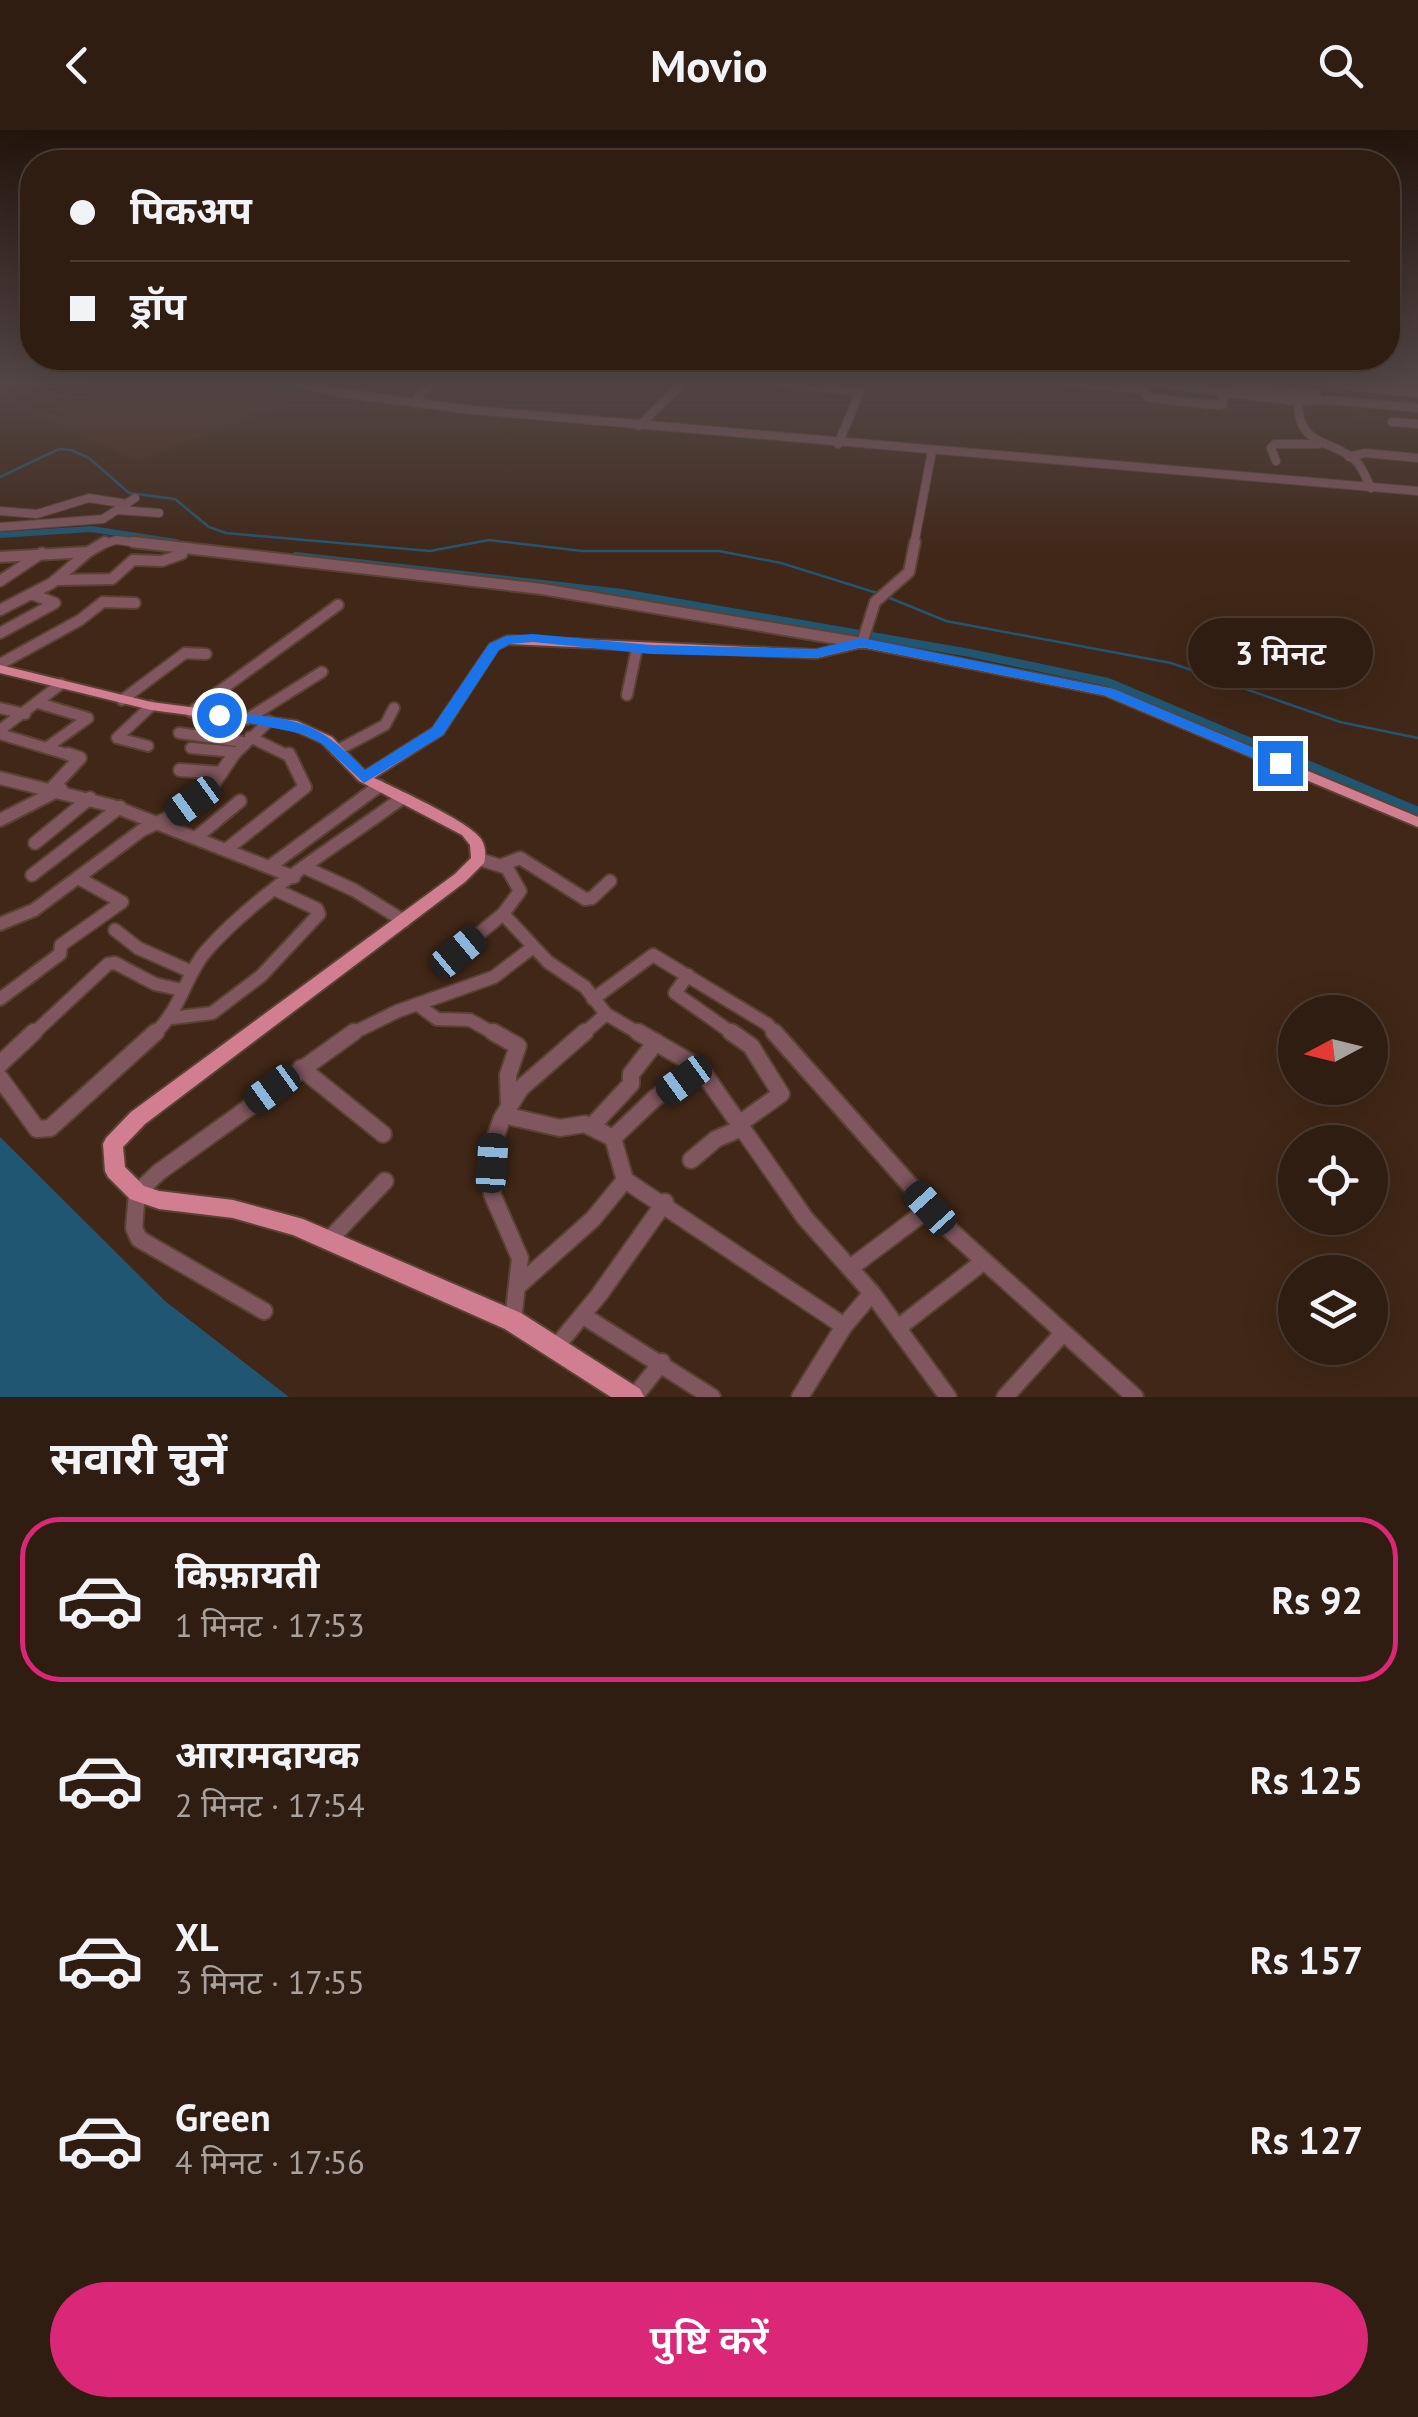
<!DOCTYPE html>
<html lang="hi">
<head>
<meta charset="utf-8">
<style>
  :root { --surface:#301d11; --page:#38261a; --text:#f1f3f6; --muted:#a8a29f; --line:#4b3b31; --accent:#db2777 }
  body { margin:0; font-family:"PT Sans","Noto Sans Devanagari",sans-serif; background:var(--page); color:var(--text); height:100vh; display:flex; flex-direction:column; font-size:38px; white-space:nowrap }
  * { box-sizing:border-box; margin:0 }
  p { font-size:32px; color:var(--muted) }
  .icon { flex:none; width:55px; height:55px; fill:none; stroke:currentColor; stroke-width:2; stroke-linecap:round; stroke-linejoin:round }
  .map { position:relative; height:1267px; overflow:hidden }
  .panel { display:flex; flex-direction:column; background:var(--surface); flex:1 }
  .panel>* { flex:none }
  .guide { position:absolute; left:20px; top:20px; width:1380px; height:220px; border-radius:40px; box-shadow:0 10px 40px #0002,0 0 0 2px var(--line); display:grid; align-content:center; height:220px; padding:0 50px; background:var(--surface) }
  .needle { width:65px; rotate:263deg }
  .tools { position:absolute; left:1278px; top:865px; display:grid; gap:20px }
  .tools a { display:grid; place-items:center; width:110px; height:110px; border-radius:50%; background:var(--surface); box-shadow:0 10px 40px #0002,0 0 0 2px var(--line); font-size:50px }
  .end { position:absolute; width:45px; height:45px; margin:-22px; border:12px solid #1a73e8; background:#fff; box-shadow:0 0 0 5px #fff }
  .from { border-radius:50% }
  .bubble { position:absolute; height:70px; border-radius:35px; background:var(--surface); box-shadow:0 10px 40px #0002,0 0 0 2px var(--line); font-size:32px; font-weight:600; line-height:70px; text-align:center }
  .car { position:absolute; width:30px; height:60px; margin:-30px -15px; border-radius:12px; box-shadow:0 0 8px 2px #0007; background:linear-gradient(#222 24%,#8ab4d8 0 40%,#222 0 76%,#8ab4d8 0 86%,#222 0) }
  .guide b { display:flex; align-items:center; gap:35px; height:95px; font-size:38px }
  .guide b+b { border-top:2px solid var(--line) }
  .guide i { width:25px; height:25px; background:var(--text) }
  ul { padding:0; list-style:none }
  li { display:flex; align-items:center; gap:30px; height:165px; margin:0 20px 15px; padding:0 30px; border:5px solid transparent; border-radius:40px }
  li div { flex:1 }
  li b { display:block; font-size:38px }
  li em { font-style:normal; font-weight:600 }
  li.on { border-color:var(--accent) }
  li>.icon { width:90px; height:90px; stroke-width:1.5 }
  h2 { padding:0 50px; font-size:45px; line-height:120px }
  .action { display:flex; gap:20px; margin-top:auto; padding:20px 50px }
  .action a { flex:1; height:115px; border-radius:60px; background:var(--accent); color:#fff; font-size:40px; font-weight:600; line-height:115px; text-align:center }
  header { display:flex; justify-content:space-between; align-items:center; height:130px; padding:0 50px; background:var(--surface); font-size:45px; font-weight:600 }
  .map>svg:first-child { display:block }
</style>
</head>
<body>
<header><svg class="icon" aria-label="back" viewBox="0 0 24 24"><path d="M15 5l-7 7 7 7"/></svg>Movio<svg class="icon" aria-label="search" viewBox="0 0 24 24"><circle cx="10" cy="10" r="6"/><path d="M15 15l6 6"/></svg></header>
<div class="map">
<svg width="1418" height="1267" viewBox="0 0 1418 1267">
  <rect width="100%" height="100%" fill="#402717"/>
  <path fill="#4a2b17" d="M102 251H258L306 264 137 332 22 276Z"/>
  <path fill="#215672" d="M0 1007 165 1171 289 1267H0Z"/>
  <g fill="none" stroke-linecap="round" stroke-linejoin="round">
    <g stroke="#215672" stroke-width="2.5">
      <path d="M0 347 59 319 71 320 89 328 129 363 175 369 209 397 226 403 430 421 489 410 582 421H719L781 433 877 463"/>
      <path d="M885 466 946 491 1171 533 1340 592 1418 608"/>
    </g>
    <path stroke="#215672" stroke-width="6" d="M0 405 91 399 176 412"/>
    <path stroke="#215672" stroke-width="8" d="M296 426 622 463 970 523 1108 552 1287 627"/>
    <path stroke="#215672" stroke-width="10" d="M1281 624 1418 682"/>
    <defs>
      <g id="minor-far3">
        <path d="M288 251 348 264 472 280 1418 361"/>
        <path d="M766 251 860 262 838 314"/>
        <path d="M1048 251 1142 259 1143 253 1149 252 1292 271 1330 270 1418 278"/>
        <path d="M1236 255 1317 265"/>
        <path d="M1333 255 1418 263"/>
        <path d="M1142 259 1149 268 1218 275 1223 274 1224 261"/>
        <path d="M1298 271C1298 318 1330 308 1355 330 1362 336 1367 350 1371 358"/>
        <path d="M413 273 432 251"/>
        <path d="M1392 292 1418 294"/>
        <path d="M639 296 685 251"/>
        <path d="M1349 327 1365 323 1418 328"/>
        <path d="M1276 331 1271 318 1275 314H1319"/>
        <path d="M118 380 159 383"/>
        <path d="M0 381 37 384 89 368 127 374"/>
        <path d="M0 397 103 389 135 368"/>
        <path d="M101 415 116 410 155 415"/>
        <path d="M914 415 932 321"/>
      </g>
      <g id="minor-far2">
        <path d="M133 412 542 459 862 513 875 472 909 442 915 412"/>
        <path d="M0 427 88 422 105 412"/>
        <path d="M55 450 112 449 133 430 162 431 182 424"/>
        <path d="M0 451 42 423"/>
        <path d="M0 480 52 453 88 422"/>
        <path d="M0 503 55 473 31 464"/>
        <path d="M0 534 80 490 103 472 135 473"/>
        <path d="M627 565 637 518"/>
        <path d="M122 570 185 523 206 524"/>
        <path d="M38 573 88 588 49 616"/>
        <path d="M0 578 25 584"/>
        <path d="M191 582 338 475"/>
        <path d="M247 589 322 542"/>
        <path d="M0 600 61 554"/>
        <path d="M179 603 243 612"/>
        <path d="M0 604 76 627"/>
        <path d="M250 607 291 627"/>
        <path d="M148 616 117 608 151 576"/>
        <path d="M191 618 235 622"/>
        <path d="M336 621 385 595 394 578"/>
        <path d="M232 627 269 591"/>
      </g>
      <g id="minor-far1">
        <path d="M180 640 221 643"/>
        <path d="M0 648 113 676 294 747"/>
        <path d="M53 657 80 628 68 624"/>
        <path d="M0 690 61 659"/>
        <path d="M198 706 240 671"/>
        <path d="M35 713 90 668"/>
        <path d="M227 719 305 657 289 624"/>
        <path d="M502 735 520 728 585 769 592 768 610 751"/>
        <path d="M269 737 379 656"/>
        <path d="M306 738 354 760 404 791"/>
        <path d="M32 745 120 677"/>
        <path d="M503 784 548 832 585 857 606 884 642 905"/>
        <path d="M0 794 34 780 142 700 176 684 210 659 234 624"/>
        <path d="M115 800 138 818 192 842"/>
        <path d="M457 822 503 784 520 761 507 738 479 729"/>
        <path d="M688 845 675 863 735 905"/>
        <path d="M0 869 60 824 61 815 122 772 80 749"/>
        <path d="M593 869 653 825 767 894 777 905"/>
        <path d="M418 875 437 889 470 890 497 905"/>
        <path d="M172 888 212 883 261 846 319 784 317 779 276 760"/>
        <path d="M32 905 108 834 115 833 155 854 182 860"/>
        <path d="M153 905C182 879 184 847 206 821 260 760 337 716 402 668"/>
        <path d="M349 905 398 881 494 847 533 817"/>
        <path d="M582 905 606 884"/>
      </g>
      <g id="minor">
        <path d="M493 902 518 916 508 945 509 975"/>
        <path d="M638 902 700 938 805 1088 872 1163 948 1267"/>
        <path d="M731 902 751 916 781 964 739 994"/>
        <path d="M774 902 950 1100 1135 1267"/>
        <path d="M0 934 34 902"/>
        <path d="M301 938 383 1004"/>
        <path d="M700 938 655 968 613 1008 625 1050 844 1196"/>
        <path d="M0 948 37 999 50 998 156 902"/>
        <path d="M504 985 560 998 585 994 613 1008"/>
        <path d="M592 996 631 954V944L656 912"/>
        <path d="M691 1030 716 1009 742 998"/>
        <path d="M329 1110 385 1051"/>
        <path d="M850 1138 930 1078"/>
        <path d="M519 1155 593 1089 625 1050"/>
        <path d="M264 1181 139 1109 134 1098 137 1063 159 1042 354 902"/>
        <path d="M585 1187 712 1267"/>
        <path d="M513 1191 520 1128 492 1064 494 1011 502 988 521 958 585 902"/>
        <path d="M899 1197 984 1131"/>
        <path d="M556 1217 599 1165 665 1072"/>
        <path d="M634 1267 662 1232"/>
        <path d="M800 1267 844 1196 872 1163"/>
        <path d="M1005 1267 1063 1203"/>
      </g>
      <path id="major" d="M507 506 816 520 862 509 1112 559 1418 687V697L1104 565 862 517 816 528 509 514 498 519 443 604 374 648C397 659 470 692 481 709 486 717 486 724 484 733L465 752 145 994 123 1017 125 1037 144 1056 159 1061 233 1070 303 1089 521 1183 640 1259 644 1267H611L505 1199 293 1105 233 1088 159 1079 130 1069 108 1047 105 1041 103 1014 106 1008 131 982 455 744 471 728 470 715 462 705 359 651 322 613 289 598 151 580 0 543V535L151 572 297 591 332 607 365 641 433 598 490 514Z"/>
    </defs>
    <use href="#minor-far3" stroke="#5a4233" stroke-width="10"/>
    <use href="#minor-far2" stroke="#5a4233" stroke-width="14"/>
    <use href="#minor-far1" stroke="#5a4233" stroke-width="16"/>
    <use href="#minor" stroke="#5a4233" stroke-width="20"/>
    <use href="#major" stroke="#5a4233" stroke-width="4"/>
    <use href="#minor-far3" stroke="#80575f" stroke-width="8"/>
    <use href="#minor-far2" stroke="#80575f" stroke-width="10"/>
    <use href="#minor-far1" stroke="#80575f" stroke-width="12"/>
    <use href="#minor" stroke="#80575f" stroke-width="16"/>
    <use href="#major" fill="#d07e90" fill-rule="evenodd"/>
  </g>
  <linearGradient id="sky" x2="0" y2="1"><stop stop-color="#23150d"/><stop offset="0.59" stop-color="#534747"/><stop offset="1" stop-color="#534747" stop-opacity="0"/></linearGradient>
  <rect width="1418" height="428" fill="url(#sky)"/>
  <path fill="#1a73e8" d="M533 504 651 515 816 519 862 508 1114 559 1289 633 1275 637 1104 565 862 517 816 528 651 524 533 512 510 514 499 520 443 605 364 653 321 613 303 604 211 585 219 581C292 590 311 584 365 640L432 598 489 514 506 506Z"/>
</svg>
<div class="tools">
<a><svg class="needle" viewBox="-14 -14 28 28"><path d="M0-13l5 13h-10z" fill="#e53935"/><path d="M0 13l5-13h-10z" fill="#a8a29f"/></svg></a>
<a><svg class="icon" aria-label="locate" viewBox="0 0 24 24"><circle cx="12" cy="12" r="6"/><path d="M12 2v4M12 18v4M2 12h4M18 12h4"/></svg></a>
<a><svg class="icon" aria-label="layers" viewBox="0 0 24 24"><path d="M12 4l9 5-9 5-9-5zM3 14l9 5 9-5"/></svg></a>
</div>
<i class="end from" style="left:219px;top:585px"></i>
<i class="end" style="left:1280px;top:633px"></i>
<div class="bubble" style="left:1188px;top:488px;width:185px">3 मिनट</div>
<i class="car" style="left:193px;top:671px;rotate:234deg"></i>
<i class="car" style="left:458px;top:822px;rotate:50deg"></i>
<i class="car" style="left:684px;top:950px;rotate:234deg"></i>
<i class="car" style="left:272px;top:959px;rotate:234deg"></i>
<i class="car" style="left:492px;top:1033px;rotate:4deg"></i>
<i class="car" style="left:930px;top:1078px;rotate:318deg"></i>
<div class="guide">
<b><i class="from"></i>पिकअप</b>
<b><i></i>ड्रॉप</b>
</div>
</div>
<section class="panel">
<h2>सवारी चुनें</h2>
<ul>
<li class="on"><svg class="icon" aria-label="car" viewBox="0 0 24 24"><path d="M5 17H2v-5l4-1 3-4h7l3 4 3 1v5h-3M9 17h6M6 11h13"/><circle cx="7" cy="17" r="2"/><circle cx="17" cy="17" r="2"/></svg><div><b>किफ़ायती</b><p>1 मिनट · 17:53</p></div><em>Rs 92</em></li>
<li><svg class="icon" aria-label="car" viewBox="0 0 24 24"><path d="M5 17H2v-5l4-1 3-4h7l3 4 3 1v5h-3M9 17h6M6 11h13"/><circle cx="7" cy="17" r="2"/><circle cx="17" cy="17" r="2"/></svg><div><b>आरामदायक</b><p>2 मिनट · 17:54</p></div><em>Rs 125</em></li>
<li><svg class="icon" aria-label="car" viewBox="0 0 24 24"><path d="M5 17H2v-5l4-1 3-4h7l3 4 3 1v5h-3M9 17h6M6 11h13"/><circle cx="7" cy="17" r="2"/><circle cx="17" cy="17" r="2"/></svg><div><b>XL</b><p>3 मिनट · 17:55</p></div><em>Rs 157</em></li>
<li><svg class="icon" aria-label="car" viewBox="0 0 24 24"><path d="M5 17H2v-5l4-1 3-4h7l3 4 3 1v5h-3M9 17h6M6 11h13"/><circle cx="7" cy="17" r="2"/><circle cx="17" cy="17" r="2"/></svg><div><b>Green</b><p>4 मिनट · 17:56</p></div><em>Rs 127</em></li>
</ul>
<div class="action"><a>पुष्टि करें</a></div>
</section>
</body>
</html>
